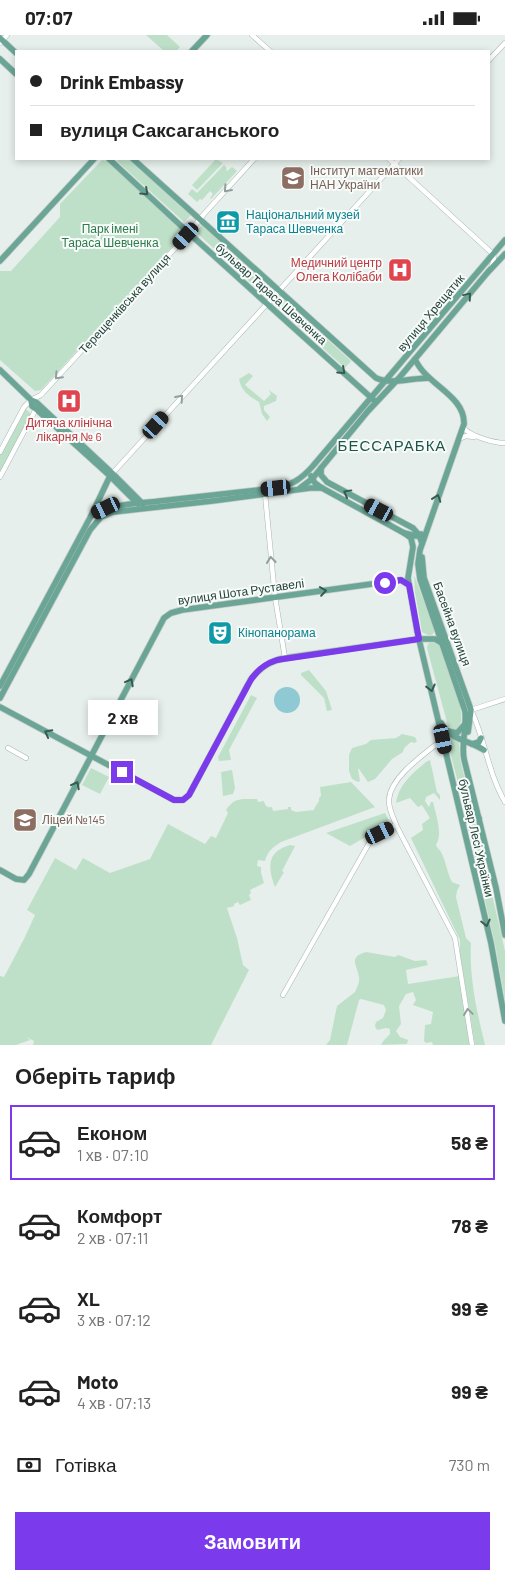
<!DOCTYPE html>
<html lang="uk">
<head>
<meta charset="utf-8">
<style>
  :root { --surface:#fff; --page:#f6f6f6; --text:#222; --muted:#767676; --line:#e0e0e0; --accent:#7c3aed }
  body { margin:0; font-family:Barlow,sans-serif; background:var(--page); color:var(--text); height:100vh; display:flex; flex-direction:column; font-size:19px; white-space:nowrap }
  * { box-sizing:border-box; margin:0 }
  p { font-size:16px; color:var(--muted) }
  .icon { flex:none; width:28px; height:28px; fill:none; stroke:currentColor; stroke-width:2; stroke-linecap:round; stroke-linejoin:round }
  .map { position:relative; height:1010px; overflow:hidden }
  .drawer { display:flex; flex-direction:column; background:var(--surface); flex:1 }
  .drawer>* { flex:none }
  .top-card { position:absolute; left:15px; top:15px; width:475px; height:110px; border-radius:0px; box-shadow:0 2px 8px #0003; display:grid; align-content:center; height:110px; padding:0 15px; background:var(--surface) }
  .end { position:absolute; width:22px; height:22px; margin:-11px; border:6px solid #7c3aed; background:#fff; box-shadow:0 0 0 2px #fff }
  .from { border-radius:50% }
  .bubble { position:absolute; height:35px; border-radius:0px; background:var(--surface); box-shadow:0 2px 8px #0003; font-size:16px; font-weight:700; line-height:35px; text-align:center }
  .car { position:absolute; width:15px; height:30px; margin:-15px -8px; border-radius:6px; box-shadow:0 0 4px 1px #0007; background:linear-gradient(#222 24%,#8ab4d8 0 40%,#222 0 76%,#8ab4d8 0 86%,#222 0) }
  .top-card b { display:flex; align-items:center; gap:18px; height:48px; font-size:19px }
  .top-card b+b { border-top:1px solid var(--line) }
  .top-card i { width:12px; height:12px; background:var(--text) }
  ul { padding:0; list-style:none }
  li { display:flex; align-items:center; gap:15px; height:75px; margin:0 10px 8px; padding:0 5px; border:2px solid transparent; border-radius:0px }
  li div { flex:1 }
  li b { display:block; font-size:19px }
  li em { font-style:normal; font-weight:700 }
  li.current { border-color:var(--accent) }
  li>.icon { width:45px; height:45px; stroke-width:1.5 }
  h2 { padding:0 15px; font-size:22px; line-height:60px }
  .pay { display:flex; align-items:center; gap:12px; height:55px; padding:0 15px; font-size:19px }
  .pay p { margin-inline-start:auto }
  .button { display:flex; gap:10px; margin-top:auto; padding:10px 15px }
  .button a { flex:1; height:58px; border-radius:0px; background:var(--accent); color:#fff; font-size:20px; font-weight:700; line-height:58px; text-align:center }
  .status { display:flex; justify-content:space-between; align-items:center; height:35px; padding:0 25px; background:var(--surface); direction:ltr }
  .status svg { height:14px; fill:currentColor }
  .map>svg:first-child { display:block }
</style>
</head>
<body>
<div class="status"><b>07:07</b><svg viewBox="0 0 49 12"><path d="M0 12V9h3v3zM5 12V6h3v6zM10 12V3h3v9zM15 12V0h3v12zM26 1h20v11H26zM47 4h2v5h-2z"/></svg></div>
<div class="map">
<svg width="505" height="1010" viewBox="0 0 505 1010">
  <rect width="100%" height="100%" fill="#e6efeb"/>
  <g fill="#bfe0c8">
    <path d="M146 0H167L180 12 176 16H164Z"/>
    <path d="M119 124H129L191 180 184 187 117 126Z"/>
    <path d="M216 124 223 128 197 155 192 150Z"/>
    <path d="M102 125 107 126 181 193 183 197 182 201 41 355 35 356 0 325V236H11L60 182V169Z"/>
    <path d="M224 130 227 133 226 134 227 136 232 132 237 136 211 164 210 163 213 159 210 156 202 165 200 164 197 167 188 159 192 154 197 158Z"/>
    <path d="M202 190 270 253 264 260 196 197Z"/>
    <path d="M282 263 351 326 345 333 275 270Z"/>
    <path d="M249 338 253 341 245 350 264 366 271 359 269 355 277 361 276 366 264 371V375L270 382 267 386 262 379 259 367C249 361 241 356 239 344Z"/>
    <path d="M24 372 33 381 0 441V417Z"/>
    <path d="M414 540 435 596 432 600H428L422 597 415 557Z"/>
    <path d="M431 607 436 608 439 610C445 627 470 680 458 694H453L448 691 427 613 428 609Z"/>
    <path d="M309 635 326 656 332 675 327 676 324 663 301 640V638Z"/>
    <path d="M251 660 257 663 229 715 231 725 219 726 218 722Z"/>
    <path d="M402 699 415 702 417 706 415 708 411 707C408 710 404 711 403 717L392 724 375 744 368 747 359 734H358L360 746 358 747 352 744 349 736V720L352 713 366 709 371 705 396 703Z"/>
    <path d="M446 701 459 706 460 724 473 777 471 781 466 779Z"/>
    <path d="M430 725 437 757 440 760V765L434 758 426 762 425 766 429 772 431 767H433C436 780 443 799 436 810 437 813 440 815 441 817 446 826 447 838 452 847L460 850 457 856 456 862 466 903 471 908C469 943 477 977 485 1010H475L460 919V905L411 803 423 795 422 789 430 783 422 770 418 772 410 763 396 768C399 749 412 739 426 727Z"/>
    <path d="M91 733 109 742 100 759 82 750Z"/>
    <path d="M232 735 235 753 233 759 223 761 221 737Z"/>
    <path d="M351 747 375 772 281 807C273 812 267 817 265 826L258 825 257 831 261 832V838L264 848 250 855 251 858 249 860 251 865 240 870 238 867 234 869V871L227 873 237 903 243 930 249 935 211 1010H33L34 1006 26 1002 30 1005 16 1010H0V941L4 942 24 904 35 880 27 875 55 823 76 835 83 823 110 838 150 824 168 789 205 809 211 801 216 803 228 778 226 775C234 762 242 764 257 764L258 767 264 766C265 771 267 773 272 772L273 776 288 774V772H291V775L296 777 314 775 315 772 319 766V763L321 761 320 752Z"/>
    <path d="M385 778 390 788 350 811 326 798Z"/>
    <path d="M474 788 476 790 505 916V965L495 909 468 792 469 790Z"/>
    <path d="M290 810 295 811 282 836 284 837 275 852C268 833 266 817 290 810Z"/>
    <path d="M366 917 395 922 398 920 415 926 426 925 428 930 406 935 408 949 460 941 465 966 462 967 464 974H466L471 1010H433L432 1007 426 1008 424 1006 425 990 431 989 433 977 413 970 416 965 413 957 406 959 399 971 401 989 396 996 400 1002 408 1005 407 1009 381 1010 384 1005 390 999V994L386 993 377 995 375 991 376 987 383 983 386 975 384 970 361 964 359 965 347 1010H326L330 1005 337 971 355 957C357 953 360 947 359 942 357 930 348 922 366 917Z"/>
  </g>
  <circle fill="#8ec9d4" cx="287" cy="665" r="13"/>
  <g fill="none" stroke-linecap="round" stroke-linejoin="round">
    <defs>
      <g id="minor">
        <path d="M252 0 270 16"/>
        <path d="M0 8 7 0"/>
        <path d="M489 25 505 8"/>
        <path d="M389 124 493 219 494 225 491 233"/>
        <path d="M463 392C469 401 494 408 505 408"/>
        <path d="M459 404 466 401 474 402"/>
        <path d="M0 417 24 372 31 365 41 360 189 198 204 179 254 124"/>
        <path d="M110 441 399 124"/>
        <path d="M0 442 37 372"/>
        <path d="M265 459 275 562 285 623"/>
        <path d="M471 675C485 704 488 738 505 767"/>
        <path d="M471 675 505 664"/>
        <path d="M443 704C426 718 391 741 389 764 388 773 393 781 396 790L455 903 472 1010"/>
        <path d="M8 713 26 723"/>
        <path d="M283 960 372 803 396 790"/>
      </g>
      <g id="major">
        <path d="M0 3 16 18"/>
        <path d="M192 16 207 0"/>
        <path d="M0 24 16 39"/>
        <path d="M109 124 192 201 376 367"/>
        <path d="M133 124 376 343C392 350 411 343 429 343"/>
        <path d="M0 226 94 124"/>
        <path d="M415 324C426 350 465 360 464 389L420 515 418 529 420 544 465 676C467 692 461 708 464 724L496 853 505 900"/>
        <path d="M0 335 31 365 36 367 112 438 143 469"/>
        <path d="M31 365 32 371 36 374 110 441 138 469"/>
        <path d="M321 433V440L327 447 413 493 419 500 422 508"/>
        <path d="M311 441 315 448 322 453 404 498 416 501 421 499"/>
        <path d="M300 453 312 444 368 376 399 343 488 237 505 219"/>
        <path d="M91 481C116 467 141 469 169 465 204 461 240 457 276 453 292 450 301 444 312 432L505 205"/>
        <path d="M404 498 411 503 413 512 408 543 417 596 478 853 491 908 505 986"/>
        <path d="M422 522 424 543 471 675 468 697"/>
        <path d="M0 651 91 481 110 441"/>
        <path d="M0 663 90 495 101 482 113 477 212 466 310 453H322"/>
        <path d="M0 672 174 765H183L189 760 251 644C261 632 270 626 285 623L419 604H435L442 608"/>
        <path d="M441 688C453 707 467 704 484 715"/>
        <path d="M448 696 457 698 465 689"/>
        <path d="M472 709 479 707 481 703"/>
        <path d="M463 786 479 783"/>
        <path d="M0 835 16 844 24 845 29 839 164 583 171 578 182 575 401 545 409 550"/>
      </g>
    </defs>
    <use href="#minor" stroke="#a8b8b2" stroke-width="5.5"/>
    <use href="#major" stroke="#c2cac8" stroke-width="7"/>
    <use href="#minor" stroke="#fff" stroke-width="4.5"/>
    <use href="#major" stroke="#6aa596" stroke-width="5.5"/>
  </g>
  <defs><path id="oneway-chevron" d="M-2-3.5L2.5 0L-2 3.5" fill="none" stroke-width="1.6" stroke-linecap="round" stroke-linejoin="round" transform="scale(1.25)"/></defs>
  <g stroke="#92a09c">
    <use href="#oneway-chevron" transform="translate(227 154) rotate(132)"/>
    <use href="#oneway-chevron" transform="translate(58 341) rotate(133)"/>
    <use href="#oneway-chevron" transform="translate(180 363) rotate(-48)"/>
    <use href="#oneway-chevron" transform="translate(271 525) rotate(-96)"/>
    <use href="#oneway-chevron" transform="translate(468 977) rotate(-98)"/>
  </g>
  <g stroke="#365b51">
    <use href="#oneway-chevron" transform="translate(145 157) rotate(43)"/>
    <use href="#oneway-chevron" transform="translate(468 261) rotate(-50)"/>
    <use href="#oneway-chevron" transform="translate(342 336) rotate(42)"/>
    <use href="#oneway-chevron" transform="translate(347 458) rotate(-151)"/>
    <use href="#oneway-chevron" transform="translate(437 463) rotate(-71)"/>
    <use href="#oneway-chevron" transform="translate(323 556) rotate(-8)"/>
    <use href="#oneway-chevron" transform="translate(130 647) rotate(-62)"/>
    <use href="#oneway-chevron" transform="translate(431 653) rotate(76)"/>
    <use href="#oneway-chevron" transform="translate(48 698) rotate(-152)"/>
    <use href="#oneway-chevron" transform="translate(76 750) rotate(-62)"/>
    <use href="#oneway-chevron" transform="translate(486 888) rotate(77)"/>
  </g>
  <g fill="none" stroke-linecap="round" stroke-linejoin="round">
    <path stroke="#7c3aed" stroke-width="6" d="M122 737 174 765H183L189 760 248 650C254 638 264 629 277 625L419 604 409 550 401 545 385 548"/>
  </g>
  <defs>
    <symbol id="university-square" viewBox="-11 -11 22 22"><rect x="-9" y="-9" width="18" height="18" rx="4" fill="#8d6e63" stroke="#f7fbf9"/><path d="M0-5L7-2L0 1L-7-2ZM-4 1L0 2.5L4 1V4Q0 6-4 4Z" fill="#fff"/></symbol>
    <symbol id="museum-square" viewBox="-11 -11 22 22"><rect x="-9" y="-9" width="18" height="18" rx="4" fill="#0f9aa8" stroke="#f7fbf9"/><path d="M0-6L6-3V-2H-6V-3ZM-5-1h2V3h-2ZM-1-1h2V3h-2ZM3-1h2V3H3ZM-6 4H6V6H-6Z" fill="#fff"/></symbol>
    <symbol id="hospital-square" viewBox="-11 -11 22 22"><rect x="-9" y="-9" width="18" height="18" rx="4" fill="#e0444e" stroke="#f7fbf9"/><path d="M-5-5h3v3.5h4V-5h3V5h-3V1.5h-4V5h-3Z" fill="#fff"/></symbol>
    <symbol id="theatre-square" viewBox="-11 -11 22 22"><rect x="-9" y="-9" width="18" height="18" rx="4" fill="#0f9aa8" stroke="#f7fbf9"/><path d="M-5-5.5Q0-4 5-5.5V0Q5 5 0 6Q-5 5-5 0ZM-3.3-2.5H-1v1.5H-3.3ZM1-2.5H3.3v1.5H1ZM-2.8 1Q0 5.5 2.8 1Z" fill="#fff"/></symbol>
    <symbol id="school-square" viewBox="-11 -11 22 22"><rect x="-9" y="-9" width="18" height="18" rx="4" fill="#8d6e63" stroke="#f7fbf9"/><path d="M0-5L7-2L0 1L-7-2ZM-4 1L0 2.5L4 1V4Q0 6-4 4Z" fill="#fff"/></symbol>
  </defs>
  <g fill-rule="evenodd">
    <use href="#university-square" x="279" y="129" width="28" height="28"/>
    <use href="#museum-square" x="214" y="173" width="28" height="28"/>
    <use href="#hospital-square" x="386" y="221" width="28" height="28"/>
    <use href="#hospital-square" x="55" y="352" width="28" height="28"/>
    <use href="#theatre-square" x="206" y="584" width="28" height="28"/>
    <use href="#school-square" x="11" y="771" width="28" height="28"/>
  </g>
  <g text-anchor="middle" stroke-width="4" stroke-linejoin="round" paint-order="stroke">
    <g font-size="12" fill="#785e54" stroke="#f7fbf9" text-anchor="start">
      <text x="310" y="140">Інститут математики<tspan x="310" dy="14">НАН України</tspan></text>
      <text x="42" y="789">Ліцей №145</text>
    </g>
    <g font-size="12" fill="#0d838f" stroke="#f7fbf9" text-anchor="start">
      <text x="246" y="184">Національний музей<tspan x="246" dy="14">Тараса Шевченка</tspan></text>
      <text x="238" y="602">Кінопанорама</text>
    </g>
    <g font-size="12" fill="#2d7a4b" stroke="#f7fbf9">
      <text x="110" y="198">Парк імені<tspan x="110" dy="14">Тараса Шевченка</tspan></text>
    </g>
    <g font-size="12" fill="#be3a42" stroke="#f7fbf9" text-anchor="end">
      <text x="382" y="232">Медичний центр<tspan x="382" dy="14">Олега Колібаби</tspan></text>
      <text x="69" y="392" text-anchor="middle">Дитяча клінічна<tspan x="69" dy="14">лікарня № 6</tspan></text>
    </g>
    <g font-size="12" fill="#24423a" stroke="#f7fbf9">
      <text transform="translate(271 259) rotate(42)" y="4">бульвар Тараса Шевченка</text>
      <text transform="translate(125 269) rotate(-48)" y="4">Терещенківська вулиця</text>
      <text transform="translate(431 278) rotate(-50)" y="4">вулиця Хрещатик</text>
      <text transform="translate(241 557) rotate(-8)" y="4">вулиця Шота Руставелі</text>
      <text transform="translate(452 589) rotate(70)" y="4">Басейна вулиця</text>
      <text transform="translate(476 803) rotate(77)" y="4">бульвар Лесі Українки</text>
    </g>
    <g font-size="15" letter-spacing="1" fill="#1f5548" stroke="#f7fbf9">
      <text x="392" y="416">БЕССАРАБКА</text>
    </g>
  </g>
</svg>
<i class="end from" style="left:385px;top:548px"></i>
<i class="end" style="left:122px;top:737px"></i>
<div class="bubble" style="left:88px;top:665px;width:70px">2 хв</div>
<i class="car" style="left:186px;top:201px;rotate:222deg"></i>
<i class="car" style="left:156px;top:390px;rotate:42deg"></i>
<i class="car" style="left:276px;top:453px;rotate:264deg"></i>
<i class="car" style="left:106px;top:473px;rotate:244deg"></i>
<i class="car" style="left:379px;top:475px;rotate:298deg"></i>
<i class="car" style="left:443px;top:704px;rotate:168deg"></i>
<i class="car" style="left:380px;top:798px;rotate:64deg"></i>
<div class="top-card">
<b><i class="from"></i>Drink Embassy</b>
<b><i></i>вулиця Саксаганського</b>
</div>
</div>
<section class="drawer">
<h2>Оберіть тариф</h2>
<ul>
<li class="current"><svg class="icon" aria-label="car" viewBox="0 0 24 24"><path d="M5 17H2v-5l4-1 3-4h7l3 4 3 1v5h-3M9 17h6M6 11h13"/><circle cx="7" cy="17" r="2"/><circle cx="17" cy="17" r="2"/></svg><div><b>Економ</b><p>1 хв · 07:10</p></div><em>58 ₴</em></li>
<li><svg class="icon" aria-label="car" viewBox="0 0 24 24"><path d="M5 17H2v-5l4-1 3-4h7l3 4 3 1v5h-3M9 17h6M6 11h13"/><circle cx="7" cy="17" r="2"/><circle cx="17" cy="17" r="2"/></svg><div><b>Комфорт</b><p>2 хв · 07:11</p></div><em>78 ₴</em></li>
<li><svg class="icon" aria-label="car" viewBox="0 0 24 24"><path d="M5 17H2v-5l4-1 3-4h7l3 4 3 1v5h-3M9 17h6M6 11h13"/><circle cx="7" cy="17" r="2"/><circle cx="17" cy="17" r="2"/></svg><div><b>XL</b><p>3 хв · 07:12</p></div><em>99 ₴</em></li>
<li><svg class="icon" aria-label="car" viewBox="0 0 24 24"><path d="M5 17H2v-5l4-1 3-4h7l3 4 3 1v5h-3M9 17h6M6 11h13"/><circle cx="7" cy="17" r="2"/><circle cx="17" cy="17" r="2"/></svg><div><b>Moto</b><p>4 хв · 07:13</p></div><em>99 ₴</em></li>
</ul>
<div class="pay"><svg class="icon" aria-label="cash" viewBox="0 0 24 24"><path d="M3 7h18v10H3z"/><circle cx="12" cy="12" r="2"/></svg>Готівка<p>730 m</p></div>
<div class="button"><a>Замовити</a></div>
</section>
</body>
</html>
